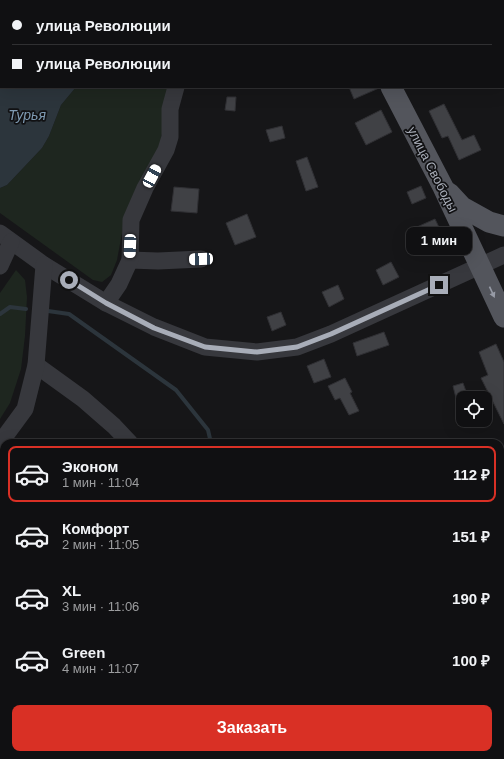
<!DOCTYPE html>
<html lang="ru">
<head>
<meta charset="utf-8">
<style>
  :root { --surface:#101012; --page:#19191b; --text:#f1f3f6; --muted:#9c9d9f; --line:#303032; --accent:#d93025 }
  body { margin:0; font-family:Helvetica,sans-serif; background:var(--page); color:var(--text); height:100vh; display:flex; flex-direction:column; font-size:15px; white-space:nowrap }
  * { box-sizing:border-box; margin:0 }
  p { font-size:13px; color:var(--muted) }
  .icon { flex:none; width:22px; height:22px; fill:none; stroke:currentColor; stroke-width:2; stroke-linecap:round; stroke-linejoin:round }
  .map { position:relative; flex:1; overflow:hidden }
  .details { position:absolute; left:0px; top:439px; width:504px; height:320px; display:flex; flex-direction:column; background:var(--surface); border-radius:12px 12px 0 0; box-shadow:0 4px 16px #0002,0 0 0 1px var(--line) }
  .details>* { flex:none }
  .top-card { position:absolute; left:0px; top:0px; width:504px; height:88px; box-shadow:0 4px 16px #0002,0 0 0 1px var(--line); display:grid; align-content:center; height:88px; padding:0 12px; background:var(--surface) }
  .tools { position:absolute; left:456px; top:391px; display:grid; gap:8px }
  .tools a { display:grid; place-items:center; width:36px; height:36px; border-radius:8px; background:var(--surface); box-shadow:0 4px 16px #0002,0 0 0 1px var(--line); font-size:20px }
  .end { position:absolute; width:18px; height:18px; margin:-9px; border:5px solid #a8adb8; background:#111; box-shadow:0 0 0 2px #111 }
  .from { border-radius:50% }
  .bubble { position:absolute; height:28px; border-radius:8px; background:var(--surface); box-shadow:0 4px 16px #0002,0 0 0 1px var(--line); font-size:13px; font-weight:700; line-height:28px; text-align:center }
  .car { position:absolute; width:12px; height:24px; margin:-12px -6px; border-radius:5px; box-shadow:0 0 3px 1px #0007; background:linear-gradient(#fff 24%,#345 0 40%,#fff 0 76%,#345 0 86%,#fff 0) }
  .top-card b { display:flex; align-items:center; gap:14px; height:38px; font-size:15px }
  .top-card b+b { border-top:1px solid var(--line) }
  .top-card i { width:10px; height:10px; background:var(--text) }
  ul { padding:7px 0 0; list-style:none }
  li { display:flex; align-items:center; gap:12px; height:56px; margin:0 8px 6px; padding:0 4px; border:2px solid transparent; border-radius:8px }
  li div { flex:1 }
  li b { display:block; font-size:15px }
  li em { font-style:normal; font-weight:700 }
  li.active { border-color:var(--accent) }
  li>.icon { width:36px; height:36px; stroke-width:1.5 }
  .cta { display:flex; gap:8px; margin-top:auto; padding:8px 12px }
  .cta a { flex:1; height:46px; border-radius:8px; background:var(--accent); color:#fff; font-size:16px; font-weight:700; line-height:46px; text-align:center }
  .map>svg:first-child { display:block }
</style>
</head>
<body>
<div class="map">
<svg width="504" height="759" viewBox="0 0 504 759">
  <rect width="100%" height="100%" fill="#161618"/>
  <g fill="#1e261f">
    <path d="M118 0H240L117 1Z"/>
    <path d="M76 87H169L160 147 125 217 117 260 111 275 102 282 93 280 0 213V188L7 185 42 148 49 136 61 105Z"/>
    <path d="M16 270 25 280 27 297 25 336 21 369 10 403 0 419V293Z"/>
  </g>
  <path fill="#2c353c" d="M0 0H118L1 1V87H76L61 105 49 136 42 148 7 185 0 188Z"/>
  <g fill="none" stroke-linecap="round" stroke-linejoin="round">
    <g stroke="#2c353c" stroke-width="4">
      <path d="M48 311 69 314 176 390 208 430 211 443"/>
      <path d="M0 314 10 307 26 309"/>
      <path d="M368 755 370 759"/>
    </g>
  </g>
  <g fill="#404145" stroke="#303034">
    <path d="M349 87H379V88L354 99Z"/>
    <path d="M227 97H236L235 111 225 110Z"/>
    <path d="M444 104 462 140 474 135 481 150 459 160 448 136 442 138 429 111Z"/>
    <path d="M381 110 392 132 366 145 355 123Z"/>
    <path d="M282 126 285 138 270 142 266 130Z"/>
    <path d="M307 157 318 187 306 191 296 161Z"/>
    <path d="M421 186 426 198 412 204 407 192Z"/>
    <path d="M174 187 199 189 197 213 171 211Z"/>
    <path d="M247 214 256 237 235 245 226 223Z"/>
    <path d="M435 219 447 244 429 252 417 227Z"/>
    <path d="M391 262 399 277 383 285 376 270Z"/>
    <path d="M338 285 344 299 329 307 322 292Z"/>
    <path d="M281 312 286 325 272 331 267 317Z"/>
    <path d="M384 332 389 345 357 356 353 343Z"/>
    <path d="M496 344 504 362V424L481 378 488 375 479 352Z"/>
    <path d="M324 359 331 377 314 383 307 366Z"/>
    <path d="M345 378 352 392 350 393 359 411 349 415 340 398 335 400 328 386Z"/>
    <path d="M463 383 467 394 456 398 453 386Z"/>
  </g>
  <g fill="none" stroke-linecap="round" stroke-linejoin="round">
    <g stroke="#37383d" stroke-width="17">
      <path d="M0 233 44 265 106 303 154 327 205 347 257 352 297 347 331 334 504 255"/>
      <path d="M130 260 158 261 201 259"/>
      <path d="M0 266 11 242"/>
      <path d="M106 303 119 284 130 260 131 220 145 188 166 150 170 137V109L176 87"/>
      <path d="M36 365 83 399 114 426 130 443"/>
      <path d="M0 443 25 409 36 365 44 265"/>
      <path d="M500 571 504 569"/>
      <path d="M0 605 4 612"/>
      <path d="M88 755 90 759"/>
      <path d="M288 755 292 759"/>
    </g>
    <g stroke="#53555c" stroke-width="21">
      <path d="M346 0 347 1"/>
      <path d="M391 87 443 187 504 317"/>
      <path d="M449 193 462 207 489 222 504 226"/>
    </g>
  </g>
  <defs><path id="oneway-solid" d="M-6-.8H1V-3.2L6.5 0L1 3.2V.8H-6Z"/></defs>
  <use fill="#979ba6" href="#oneway-solid" transform="translate(492 292) rotate(65)"/>
  <g fill="none" stroke-linecap="round" stroke-linejoin="round">
    <path stroke="#a8adb8" stroke-width="5" d="M69 280 106 303 154 328 205 347 257 352 297 347 331 334 439 285"/>
  </g>
  <g text-anchor="middle" stroke-width="3.5" stroke-linejoin="round" paint-order="stroke">
    <g font-size="13" fill="#a8adb8" stroke="#111113">
      <text transform="translate(433 169) rotate(63)" y="5">улица Свободы</text>
    </g>
    <g font-size="14" font-style="italic" fill="#7f9bb3" stroke="#111113">
      <text x="27" y="120">Турья</text>
    </g>
  </g>
</svg>
<div class="tools">
<a><svg class="icon" aria-label="locate" viewBox="0 0 24 24"><circle cx="12" cy="12" r="6"/><path d="M12 2v4M12 18v4M2 12h4M18 12h4"/></svg></a>
</div>
<i class="end from" style="left:69px;top:280px"></i>
<i class="end" style="left:439px;top:285px"></i>
<div class="bubble" style="left:406px;top:227px;width:66px">1 мин</div>
<i class="car" style="left:152px;top:176px;rotate:28deg"></i>
<i class="car" style="left:130px;top:246px;rotate:182deg"></i>
<i class="car" style="left:201px;top:259px;rotate:268deg"></i>
<div class="top-card">
<b><i class="from"></i>улица Революции</b>
<b><i></i>улица Революции</b>
</div>
<section class="details">
<ul>
<li class="active"><svg class="icon" aria-label="car" viewBox="0 0 24 24"><path d="M5 17H2v-5l4-1 3-4h7l3 4 3 1v5h-3M9 17h6M6 11h13"/><circle cx="7" cy="17" r="2"/><circle cx="17" cy="17" r="2"/></svg><div><b>Эконом</b><p>1 мин · 11:04</p></div><em>112 ₽</em></li>
<li><svg class="icon" aria-label="car" viewBox="0 0 24 24"><path d="M5 17H2v-5l4-1 3-4h7l3 4 3 1v5h-3M9 17h6M6 11h13"/><circle cx="7" cy="17" r="2"/><circle cx="17" cy="17" r="2"/></svg><div><b>Комфорт</b><p>2 мин · 11:05</p></div><em>151 ₽</em></li>
<li><svg class="icon" aria-label="car" viewBox="0 0 24 24"><path d="M5 17H2v-5l4-1 3-4h7l3 4 3 1v5h-3M9 17h6M6 11h13"/><circle cx="7" cy="17" r="2"/><circle cx="17" cy="17" r="2"/></svg><div><b>XL</b><p>3 мин · 11:06</p></div><em>190 ₽</em></li>
<li><svg class="icon" aria-label="car" viewBox="0 0 24 24"><path d="M5 17H2v-5l4-1 3-4h7l3 4 3 1v5h-3M9 17h6M6 11h13"/><circle cx="7" cy="17" r="2"/><circle cx="17" cy="17" r="2"/></svg><div><b>Green</b><p>4 мин · 11:07</p></div><em>100 ₽</em></li>
</ul>
<div class="cta"><a>Заказать</a></div>
</section>
</div>
</body>
</html>
